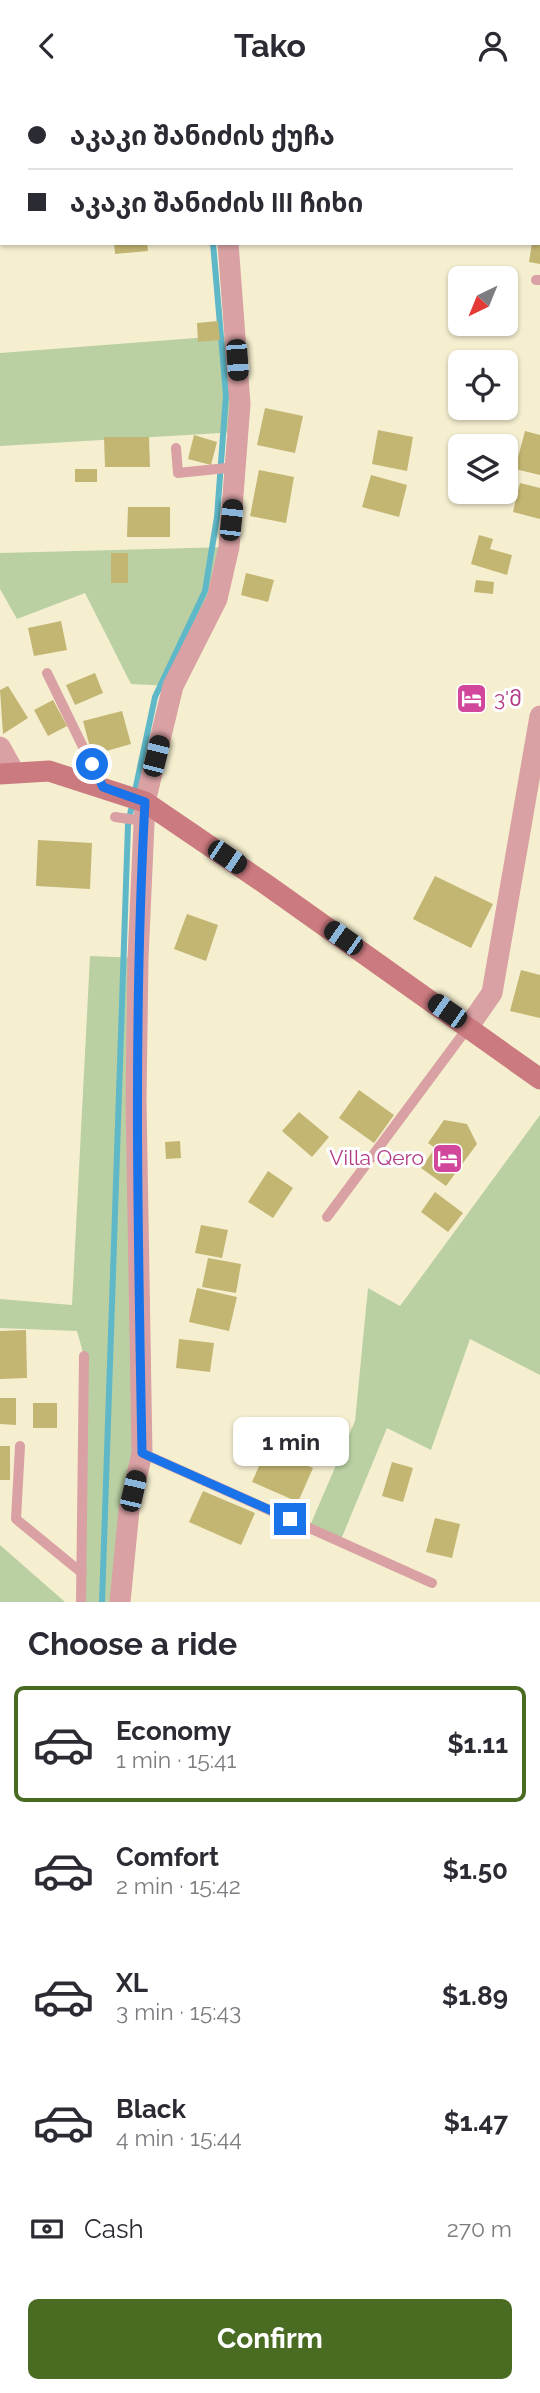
<!DOCTYPE html>
<html lang="en">
<head>
<meta charset="utf-8">
<style>
  :root { --surface:#fff; --page:#f7f7f7; --text:#2b2b33; --muted:#7c7c81; --line:#e1e1e2; --accent:#496b22 }
  body { margin:0; font-family:Raleway,"Noto Sans Georgian",sans-serif; background:var(--page); color:var(--text); height:100vh; display:flex; flex-direction:column; font-size:26px; white-space:nowrap }
  * { box-sizing:border-box; margin:0 }
  p { font-size:23px; color:var(--muted) }
  .icon { flex:none; width:38px; height:38px; fill:none; stroke:currentColor; stroke-width:2; stroke-linecap:round; stroke-linejoin:round }
  .map { position:relative; height:1511px; overflow:hidden }
  .panel { display:flex; flex-direction:column; background:var(--surface); flex:1 }
  .panel>* { flex:none }
  .banner { position:absolute; left:0px; top:0px; width:541px; height:154px; box-shadow:0 2px 5px #0004; display:grid; align-content:center; height:154px; padding:0 28px; background:var(--surface) }
  .needle { width:46px; rotate:223deg }
  .fabs { position:absolute; left:448px; top:175px; display:grid; gap:14px }
  .fabs a { display:grid; place-items:center; width:70px; height:70px; border-radius:10px; background:var(--surface); box-shadow:0 2px 5px #0004; font-size:35px }
  .end { position:absolute; width:32px; height:32px; margin:-16px; border:9px solid #1a73e8; background:#fff; box-shadow:0 0 0 4px #fff }
  .from { border-radius:50% }
  .bubble { position:absolute; height:49px; border-radius:10px; background:var(--surface); box-shadow:0 2px 5px #0004; font-size:23px; font-weight:700; line-height:49px; text-align:center }
  .car { position:absolute; width:21px; height:42px; margin:-21px -10px; border-radius:9px; box-shadow:0 0 5px 2px #0007; background:linear-gradient(#222 24%,#8ab4d8 0 40%,#222 0 76%,#8ab4d8 0 86%,#222 0) }
  .banner b { display:flex; align-items:center; gap:24px; height:66px; font-size:26px }
  .banner b+b { border-top:2px solid var(--line) }
  .banner i { width:18px; height:18px; background:var(--text) }
  ul { padding:0; list-style:none }
  li { display:flex; align-items:center; gap:21px; height:116px; margin:0 14px 10px; padding:0 14px; border:4px solid transparent; border-radius:10px }
  li div { flex:1 }
  li b { display:block; font-size:26px }
  li em { font-style:normal; font-weight:700 }
  li.selected { border-color:var(--accent) }
  li>.icon { width:63px; height:63px; stroke-width:1.5 }
  h2 { padding:0 28px; font-size:32px; line-height:84px }
  .pay { display:flex; align-items:center; gap:18px; height:77px; padding:0 28px; font-size:26px }
  .pay p { margin-inline-start:auto }
  .button { display:flex; gap:14px; margin-top:auto; padding:14px 28px }
  .button a { flex:1; height:80px; border-radius:10px; background:var(--accent); color:#fff; font-size:28px; font-weight:700; line-height:80px; text-align:center }
  header { display:flex; justify-content:space-between; align-items:center; height:91px; padding:0 28px; background:var(--surface); font-size:32px; font-weight:700 }
  .map>svg:first-child { display:block }
</style>
</head>
<body>
<header><svg class="icon" aria-label="back" viewBox="0 0 24 24"><path d="M15 5l-7 7 7 7"/></svg>Tako<svg class="icon" aria-label="person" viewBox="0 0 24 24"><circle cx="12" cy="8" r="4"/><path d="M4 21q1-7 8-7t8 7"/></svg></header>
<div class="map">
<svg width="540" height="1511" viewBox="0 0 540 1511">
  <rect width="100%" height="100%" fill="#f5efd0"/>
  <g fill="#bad0a3">
    <path d="M235 244 238 341 0 355V262Z"/>
    <path d="M229 456 173 595 131 593 85 502 17 528 0 498V462Z"/>
    <path d="M90 865 138 867 142 1362 120 1511H81L84 1265 77 1240 0 1237V1208L72 1214Z"/>
    <path d="M540 1024V1284L470 1248 431 1359 387 1337 340 1451 309 1437 355 1330 368 1197 400 1215Z"/>
    <path d="M0 1454 65 1511H0Z"/>
  </g>
  <g fill="none" stroke-linecap="round" stroke-linejoin="round">
    <g stroke="#5fb8c8" stroke-width="6">
      <path d="M199 2V0"/>
      <path d="M102 1511 128 733 155 606 205 500 217 426 226 304 213 152"/>
    </g>
  </g>
  <g fill="#c3b572">
    <path d="M114 152H147L148 160 115 163Z"/>
    <path d="M532 152H540V173L529 171Z"/>
    <path d="M218 230 220 249 198 251 197 232Z"/>
    <path d="M265 317 303 325 295 362 257 354Z"/>
    <path d="M378 339 413 346 407 380 372 373Z"/>
    <path d="M525 340 540 344V384L515 378Z"/>
    <path d="M194 344 217 351 211 374 188 368Z"/>
    <path d="M104 346H149L150 376H105Z"/>
    <rect x="75" y="378" width="22" height="13"/>
    <path d="M259 379 294 386 286 432 250 425Z"/>
    <path d="M371 384 407 394 399 426 362 416Z"/>
    <path d="M520 392 540 397V428L513 421Z"/>
    <path d="M128 416H170V446H127Z"/>
    <path d="M479 444 493 448 490 458 512 464 507 484 471 473Z"/>
    <rect x="111" y="462" width="17" height="30"/>
    <path d="M246 482 274 489 268 511 241 504Z"/>
    <path d="M476 489 494 491 493 503 474 501Z"/>
    <path d="M61 530 67 559 34 565 28 537Z"/>
    <path d="M95 582 103 602 75 614 66 594Z"/>
    <path d="M8 595 28 627 3 643 0 599Z"/>
    <path d="M53 609 67 635 48 645 34 619Z"/>
    <path d="M122 620 131 653 92 664 83 630Z"/>
    <path d="M38 749 92 752 90 798 36 795Z"/>
    <path d="M435 785 493 813 471 857 413 828Z"/>
    <path d="M187 823 218 834 206 870 174 858Z"/>
    <path d="M521 879 540 884V927L510 920Z"/>
    <path d="M359 999 394 1024 374 1052 339 1027Z"/>
    <path d="M299 1021 329 1046 312 1066 282 1040Z"/>
    <path d="M444 1029 467 1033 477 1053 446 1095 421 1077 435 1057 428 1052Z"/>
    <path d="M180 1050 181 1067 166 1068 165 1051Z"/>
    <path d="M268 1080 293 1097 273 1127 248 1111Z"/>
    <path d="M435 1101 463 1122 448 1141 421 1121Z"/>
    <path d="M201 1134 228 1139 222 1167 195 1162Z"/>
    <path d="M208 1167 241 1173 236 1202 202 1196Z"/>
    <path d="M197 1197 237 1206 229 1240 189 1231Z"/>
    <path d="M26 1239 27 1287 0 1288V1240Z"/>
    <path d="M179 1248 214 1252 210 1281 176 1277Z"/>
    <path d="M0 1307H16V1334L0 1333Z"/>
    <rect x="33" y="1312" width="24" height="25"/>
    <rect x="0" y="1355" width="10" height="34"/>
    <path d="M267 1357 313 1377 298 1411 252 1391Z"/>
    <path d="M392 1371 413 1377 403 1411 382 1405Z"/>
    <path d="M203 1400 255 1422 241 1454 189 1431Z"/>
    <path d="M435 1427 460 1433 452 1467 426 1461Z"/>
  </g>
  <g fill="none" stroke-linecap="round" stroke-linejoin="round">
    <g stroke="#d9a1a3" stroke-width="10">
      <path d="M536 189H540"/>
      <path d="M176 357 178 382 236 376"/>
      <path d="M47 582 102 695"/>
      <path d="M115 726 144 730"/>
      <path d="M327 1126 469 935"/>
      <path d="M20 1355 16 1428 82 1482"/>
      <path d="M142 1362 432 1492"/>
      <path d="M81 1511 84 1265"/>
    </g>
    <g stroke="#d9a1a3" stroke-width="21">
      <path d="M0 656 14 681"/>
      <path d="M469 935 492 902 540 625"/>
      <path d="M120 1511 129 1419 142 1362 136 1009 138 867 145 711 173 595 217 508 229 456 240 313 228 152"/>
    </g>
    <path stroke="#cb7a7f" stroke-width="21" d="M0 683 49 680 145 711 267 794 540 988"/>
  </g>
  <g fill="none" stroke-linecap="round" stroke-linejoin="round">
    <path stroke="#1a73e8" stroke-width="9" d="M92 673 103 696 145 711C133 928 138 1145 142 1362L290 1428"/>
  </g>
  <defs>
    <symbol id="hotel-square" viewBox="-11 -11 22 22"><rect x="-9" y="-9" width="18" height="18" rx="4" fill="#d1479c" stroke="#fff"/><path d="M-6-4.5h1.5V1H6V5H4.5V3h-9V5H-6ZM-4 0a1.8 1.8 0 1 1 3.6 0ZM.5 0V-2.5h3Q6-2.5 6 0Z" fill="#fff"/></symbol>
  </defs>
  <g fill-rule="evenodd">
    <use href="#hotel-square" x="454" y="590" width="35" height="35"/>
    <use href="#hotel-square" x="430" y="1050" width="35" height="35"/>
  </g>
  <g text-anchor="middle" stroke-width="6" stroke-linejoin="round" paint-order="stroke">
    <g font-size="21" fill="#b23c85" stroke="#fff" text-anchor="start">
      <text x="494" y="615">3'მ</text>
      <text x="424" y="1074" text-anchor="end">Villa Qero</text>
    </g>
  </g>
</svg>
<div class="fabs">
<a><svg class="needle" viewBox="-14 -14 28 28"><path d="M0-13l5 13h-10z" fill="#e53935"/><path d="M0 13l5-13h-10z" fill="#7c7c81"/></svg></a>
<a><svg class="icon" aria-label="locate" viewBox="0 0 24 24"><circle cx="12" cy="12" r="6"/><path d="M12 2v4M12 18v4M2 12h4M18 12h4"/></svg></a>
<a><svg class="icon" aria-label="layers" viewBox="0 0 24 24"><path d="M12 4l9 5-9 5-9-5zM3 14l9 5 9-5"/></svg></a>
</div>
<i class="end from" style="left:92px;top:673px"></i>
<i class="end" style="left:290px;top:1428px"></i>
<div class="bubble" style="left:233px;top:1326px;width:116px">1 min</div>
<i class="car" style="left:237px;top:269px;rotate:176deg"></i>
<i class="car" style="left:231px;top:429px;rotate:6deg"></i>
<i class="car" style="left:156px;top:665px;rotate:14deg"></i>
<i class="car" style="left:227px;top:766px;rotate:124deg"></i>
<i class="car" style="left:343px;top:847px;rotate:305deg"></i>
<i class="car" style="left:447px;top:920px;rotate:305deg"></i>
<i class="car" style="left:133px;top:1400px;rotate:13deg"></i>
<div class="banner">
<b><i class="from"></i>აკაკი შანიძის ქუჩა</b>
<b><i></i>აკაკი შანიძის III ჩიხი</b>
</div>
</div>
<section class="panel">
<h2>Choose a ride</h2>
<ul>
<li class="selected"><svg class="icon" aria-label="car" viewBox="0 0 24 24"><path d="M5 17H2v-5l4-1 3-4h7l3 4 3 1v5h-3M9 17h6M6 11h13"/><circle cx="7" cy="17" r="2"/><circle cx="17" cy="17" r="2"/></svg><div><b>Economy</b><p>1 min · 15:41</p></div><em>$1.11</em></li>
<li><svg class="icon" aria-label="car" viewBox="0 0 24 24"><path d="M5 17H2v-5l4-1 3-4h7l3 4 3 1v5h-3M9 17h6M6 11h13"/><circle cx="7" cy="17" r="2"/><circle cx="17" cy="17" r="2"/></svg><div><b>Comfort</b><p>2 min · 15:42</p></div><em>$1.50</em></li>
<li><svg class="icon" aria-label="car" viewBox="0 0 24 24"><path d="M5 17H2v-5l4-1 3-4h7l3 4 3 1v5h-3M9 17h6M6 11h13"/><circle cx="7" cy="17" r="2"/><circle cx="17" cy="17" r="2"/></svg><div><b>XL</b><p>3 min · 15:43</p></div><em>$1.89</em></li>
<li><svg class="icon" aria-label="car" viewBox="0 0 24 24"><path d="M5 17H2v-5l4-1 3-4h7l3 4 3 1v5h-3M9 17h6M6 11h13"/><circle cx="7" cy="17" r="2"/><circle cx="17" cy="17" r="2"/></svg><div><b>Black</b><p>4 min · 15:44</p></div><em>$1.47</em></li>
</ul>
<div class="pay"><svg class="icon" aria-label="cash" viewBox="0 0 24 24"><path d="M3 7h18v10H3z"/><circle cx="12" cy="12" r="2"/></svg>Cash<p>270 m</p></div>
<div class="button"><a>Confirm</a></div>
</section>
</body>
</html>
